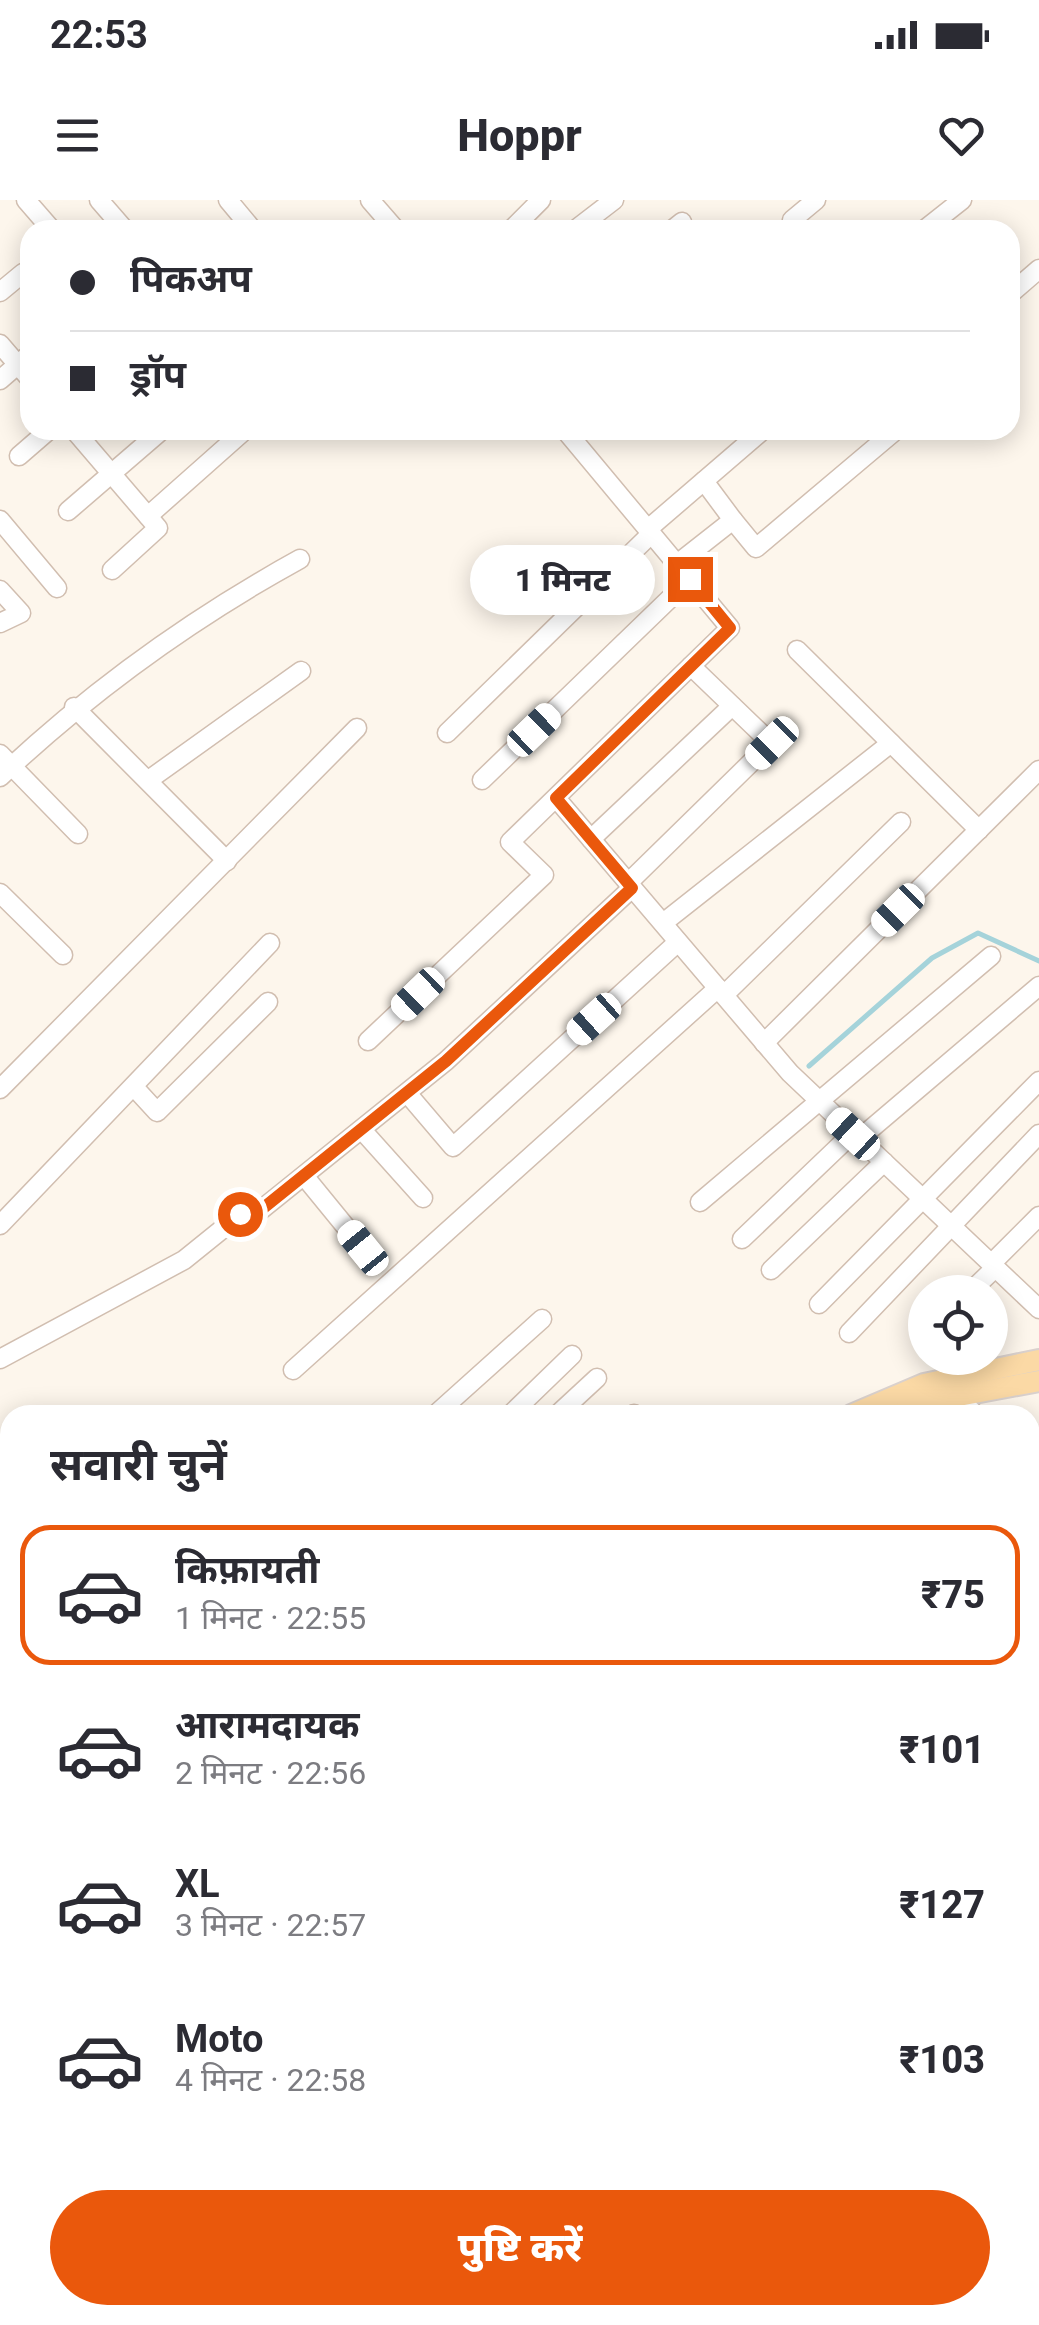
<!DOCTYPE html>
<html lang="hi">
<head>
<meta charset="utf-8">
<style>
  :root { --surface:#fff; --page:#f7f7f7; --text:#2b2b33; --muted:#7c7c81; --line:#e1e1e2; --accent:#ea580c }
  body { margin:0; font-family:Roboto,"Noto Sans Devanagari",sans-serif; background:var(--page); color:var(--text); height:100vh; display:flex; flex-direction:column; font-size:38px; white-space:nowrap }
  * { box-sizing:border-box; margin:0 }
  p { font-size:32px; color:var(--muted) }
  .icon { flex:none; width:55px; height:55px; fill:none; stroke:currentColor; stroke-width:2; stroke-linecap:round; stroke-linejoin:round }
  .map { position:relative; flex:1; overflow:hidden }
  .drawer { position:absolute; left:0px; top:1205px; width:1040px; height:920px; display:flex; flex-direction:column; background:var(--surface); border-radius:30px 30px 0 0; box-shadow:0 5px 25px #0003 }
  .drawer>* { flex:none }
  .guide { position:absolute; left:20px; top:20px; width:1000px; height:220px; border-radius:30px; box-shadow:0 5px 25px #0003; display:grid; align-content:center; height:220px; padding:0 50px; background:var(--surface) }
  .controls { position:absolute; left:908px; top:1075px; display:grid; gap:20px }
  .controls a { display:grid; place-items:center; width:100px; height:100px; border-radius:50%; background:var(--surface); box-shadow:0 5px 25px #0003; font-size:50px }
  .end { position:absolute; width:45px; height:45px; margin:-22px; border:12px solid #ea580c; background:#fff; box-shadow:0 0 0 5px #fff }
  .from { border-radius:50% }
  .bubble { position:absolute; height:70px; border-radius:35px; background:var(--surface); box-shadow:0 5px 25px #0003; font-size:32px; font-weight:800; line-height:70px; text-align:center }
  .car { position:absolute; width:30px; height:60px; margin:-30px -15px; border-radius:12px; box-shadow:0 0 8px 2px #0007; background:linear-gradient(#fff 24%,#345 0 40%,#fff 0 76%,#345 0 86%,#fff 0) }
  .guide b { display:flex; align-items:center; gap:35px; height:95px; font-size:38px }
  .guide b+b { border-top:2px solid var(--line) }
  .guide i { width:25px; height:25px; background:var(--text) }
  ul { padding:0; list-style:none }
  li { display:flex; align-items:center; gap:30px; height:140px; margin:0 20px 15px; padding:0 30px; border:5px solid transparent; border-radius:30px }
  li div { flex:1 }
  li b { display:block; font-size:38px }
  li em { font-style:normal; font-weight:800 }
  li.on { border-color:var(--accent) }
  li>.icon { width:90px; height:90px; stroke-width:1.5 }
  h2 { padding:0 50px; font-size:45px; line-height:120px }
  .primary-button { display:flex; gap:20px; margin-top:auto; padding:20px 50px }
  .primary-button a { flex:1; height:115px; border-radius:60px; background:var(--accent); color:#fff; font-size:40px; font-weight:800; line-height:115px; text-align:center }
  .status { display:flex; justify-content:space-between; align-items:center; height:70px; padding:0 50px; background:var(--surface); direction:ltr }
  .status svg { height:28px; fill:currentColor }
  header { display:flex; justify-content:space-between; align-items:center; height:130px; padding:0 50px; background:var(--surface); font-size:45px; font-weight:800 }
  .map>svg:first-child { display:block }
</style>
</head>
<body>
<div class="status"><b>22:53</b><svg viewBox="0 0 49 12"><path d="M0 12V9h3v3zM5 12V6h3v6zM10 12V3h3v9zM15 12V0h3v12zM26 1h20v11H26zM47 4h2v5h-2z"/></svg></div>
<header><svg class="icon" aria-label="menu" viewBox="0 0 24 24"><path d="M4 6h16M4 12h16M4 18h16"/></svg>Hoppr<svg class="icon" aria-label="heart" viewBox="0 0 24 24"><path d="M12 20l-8-8c-3-5 5-10 8-4 3-6 11-1 8 4z"/></svg></header>
<div class="map">
<svg width="1039" height="2125" viewBox="0 0 1039 2125">
  <rect width="100%" height="100%" fill="#fdf6ec"/>
  <g fill="none" stroke-linecap="round" stroke-linejoin="round">
    <path stroke="#a5d3da" stroke-width="5" d="M809 866 932 758 978 733 1039 761"/>
    <defs>
      <g id="minor">
        <path d="M26 0 52 30"/>
        <path d="M99 0 125 30"/>
        <path d="M228 0 253 30"/>
        <path d="M370 0 396 30"/>
        <path d="M792 20 816 0"/>
        <path d="M511 30 541 0"/>
        <path d="M575 30 614 0"/>
        <path d="M672 30 682 22"/>
        <path d="M924 30 962 0"/>
        <path d="M0 92 23 73"/>
        <path d="M1010 94 1039 69"/>
        <path d="M0 144 30 179"/>
        <path d="M0 180 30 154"/>
        <path d="M74 230 158 328 112 370"/>
        <path d="M19 256 49 230"/>
        <path d="M704 281 733 320"/>
        <path d="M68 311 162 230"/>
        <path d="M148 316 245 230"/>
        <path d="M0 320 57 388"/>
        <path d="M648 329 763 230"/>
        <path d="M677 364 733 320 756 348 896 230"/>
        <path d="M0 390 21 413 0 423"/>
        <path d="M797 450 979 630"/>
        <path d="M74 507 227 661"/>
        <path d="M447 533 651 334"/>
        <path d="M0 554 78 634"/>
        <path d="M0 577C90 492 191 419 300 359"/>
        <path d="M150 579 301 471"/>
        <path d="M482 580 690 379"/>
        <path d="M556 598 790 873 1039 1109"/>
        <path d="M591 639 732 506"/>
        <path d="M628 683 771 543 691 466"/>
        <path d="M0 693 63 755"/>
        <path d="M663 723 891 543"/>
        <path d="M724 795 901 622"/>
        <path d="M368 841 544 675 510 642 730 428 565 230"/>
        <path d="M764 843 1039 570"/>
        <path d="M134 887 157 912 268 802"/>
        <path d="M0 889 357 528"/>
        <path d="M407 893 453 947 678 742"/>
        <path d="M362 930 423 998"/>
        <path d="M859 939 1039 786"/>
        <path d="M305 977 363 1048"/>
        <path d="M700 1002 991 756"/>
        <path d="M0 1025 270 743"/>
        <path d="M742 1039 853 933"/>
        <path d="M991 1064 1039 1016"/>
        <path d="M771 1070 884 962"/>
        <path d="M970 1092 995 1068"/>
        <path d="M819 1104 1039 881"/>
        <path d="M849 1133 1039 934"/>
        <path d="M0 1159 184 1060 241 1014 257 1013 446 861 632 688"/>
        <path d="M293 1170 718 788"/>
        <path d="M956 1196 976 1215"/>
        <path d="M435 1215 542 1119"/>
        <path d="M510 1215 572 1155"/>
        <path d="M557 1215 597 1178"/>
        <path d="M633 1215 634 1214"/>
        <path d="M1030 1267 1039 1275"/>
        <path d="M0 1295 10 1304"/>
        <path d="M0 1337 10 1334"/>
        <path d="M1030 1343 1037 1350"/>
        <path d="M1030 1404 1039 1394"/>
        <path d="M0 1430 10 1427"/>
        <path d="M1030 1495 1039 1485"/>
        <path d="M1030 1512 1039 1520"/>
        <path d="M1030 1644 1039 1635"/>
        <path d="M0 1663 10 1672"/>
        <path d="M0 1699 10 1689"/>
        <path d="M0 1732 10 1741"/>
        <path d="M0 1892 10 1902"/>
        <path d="M1030 1909 1039 1900"/>
        <path d="M1030 2095 1039 2086"/>
        <path d="M49 2115 60 2125"/>
        <path d="M230 2115 241 2125"/>
        <path d="M658 2115 670 2125"/>
        <path d="M824 2125 833 2115"/>
        <path d="M1002 2125 1011 2115"/>
      </g>
      <g id="major">
        <path d="M851 1215 924 1184 1039 1160"/>
        <path d="M896 1215 937 1200 1039 1181"/>
        <path d="M0 2081 10 2071"/>
        <path d="M0 2110 10 2100"/>
      </g>
    </defs>
    <use href="#minor" stroke="#d1beb0" stroke-width="21"/>
    <use href="#major" stroke="#dad1cd" stroke-width="24"/>
    <use href="#minor" stroke="#fff" stroke-width="18"/>
    <use href="#major" stroke="#fbd9a5" stroke-width="20"/>
  </g>
  <g fill="none" stroke-linecap="round" stroke-linejoin="round">
    <path stroke="#ea580c" stroke-width="12" d="M240 1014 257 1013 446 861 632 688 556 598 730 428 690 379"/>
  </g>
</svg>
<div class="controls">
<a><svg class="icon" aria-label="locate" viewBox="0 0 24 24"><circle cx="12" cy="12" r="6"/><path d="M12 2v4M12 18v4M2 12h4M18 12h4"/></svg></a>
</div>
<i class="end from" style="left:240px;top:1014px"></i>
<i class="end" style="left:690px;top:379px"></i>
<div class="bubble" style="left:470px;top:345px;width:185px">1 मिनट</div>
<i class="car" style="left:534px;top:530px;rotate:46deg"></i>
<i class="car" style="left:772px;top:543px;rotate:225deg"></i>
<i class="car" style="left:898px;top:710px;rotate:225deg"></i>
<i class="car" style="left:418px;top:794px;rotate:226deg"></i>
<i class="car" style="left:594px;top:819px;rotate:228deg"></i>
<i class="car" style="left:853px;top:934px;rotate:313deg"></i>
<i class="car" style="left:363px;top:1048px;rotate:321deg"></i>
<div class="guide">
<b><i class="from"></i>पिकअप</b>
<b><i></i>ड्रॉप</b>
</div>
<section class="drawer">
<h2>सवारी चुनें</h2>
<ul>
<li class="on"><svg class="icon" aria-label="car" viewBox="0 0 24 24"><path d="M5 17H2v-5l4-1 3-4h7l3 4 3 1v5h-3M9 17h6M6 11h13"/><circle cx="7" cy="17" r="2"/><circle cx="17" cy="17" r="2"/></svg><div><b>किफ़ायती</b><p>1 मिनट · 22:55</p></div><em>₹75</em></li>
<li><svg class="icon" aria-label="car" viewBox="0 0 24 24"><path d="M5 17H2v-5l4-1 3-4h7l3 4 3 1v5h-3M9 17h6M6 11h13"/><circle cx="7" cy="17" r="2"/><circle cx="17" cy="17" r="2"/></svg><div><b>आरामदायक</b><p>2 मिनट · 22:56</p></div><em>₹101</em></li>
<li><svg class="icon" aria-label="car" viewBox="0 0 24 24"><path d="M5 17H2v-5l4-1 3-4h7l3 4 3 1v5h-3M9 17h6M6 11h13"/><circle cx="7" cy="17" r="2"/><circle cx="17" cy="17" r="2"/></svg><div><b>XL</b><p>3 मिनट · 22:57</p></div><em>₹127</em></li>
<li><svg class="icon" aria-label="car" viewBox="0 0 24 24"><path d="M5 17H2v-5l4-1 3-4h7l3 4 3 1v5h-3M9 17h6M6 11h13"/><circle cx="7" cy="17" r="2"/><circle cx="17" cy="17" r="2"/></svg><div><b>Moto</b><p>4 मिनट · 22:58</p></div><em>₹103</em></li>
</ul>
<div class="primary-button"><a>पुष्टि करें</a></div>
</section>
</div>
</body>
</html>
